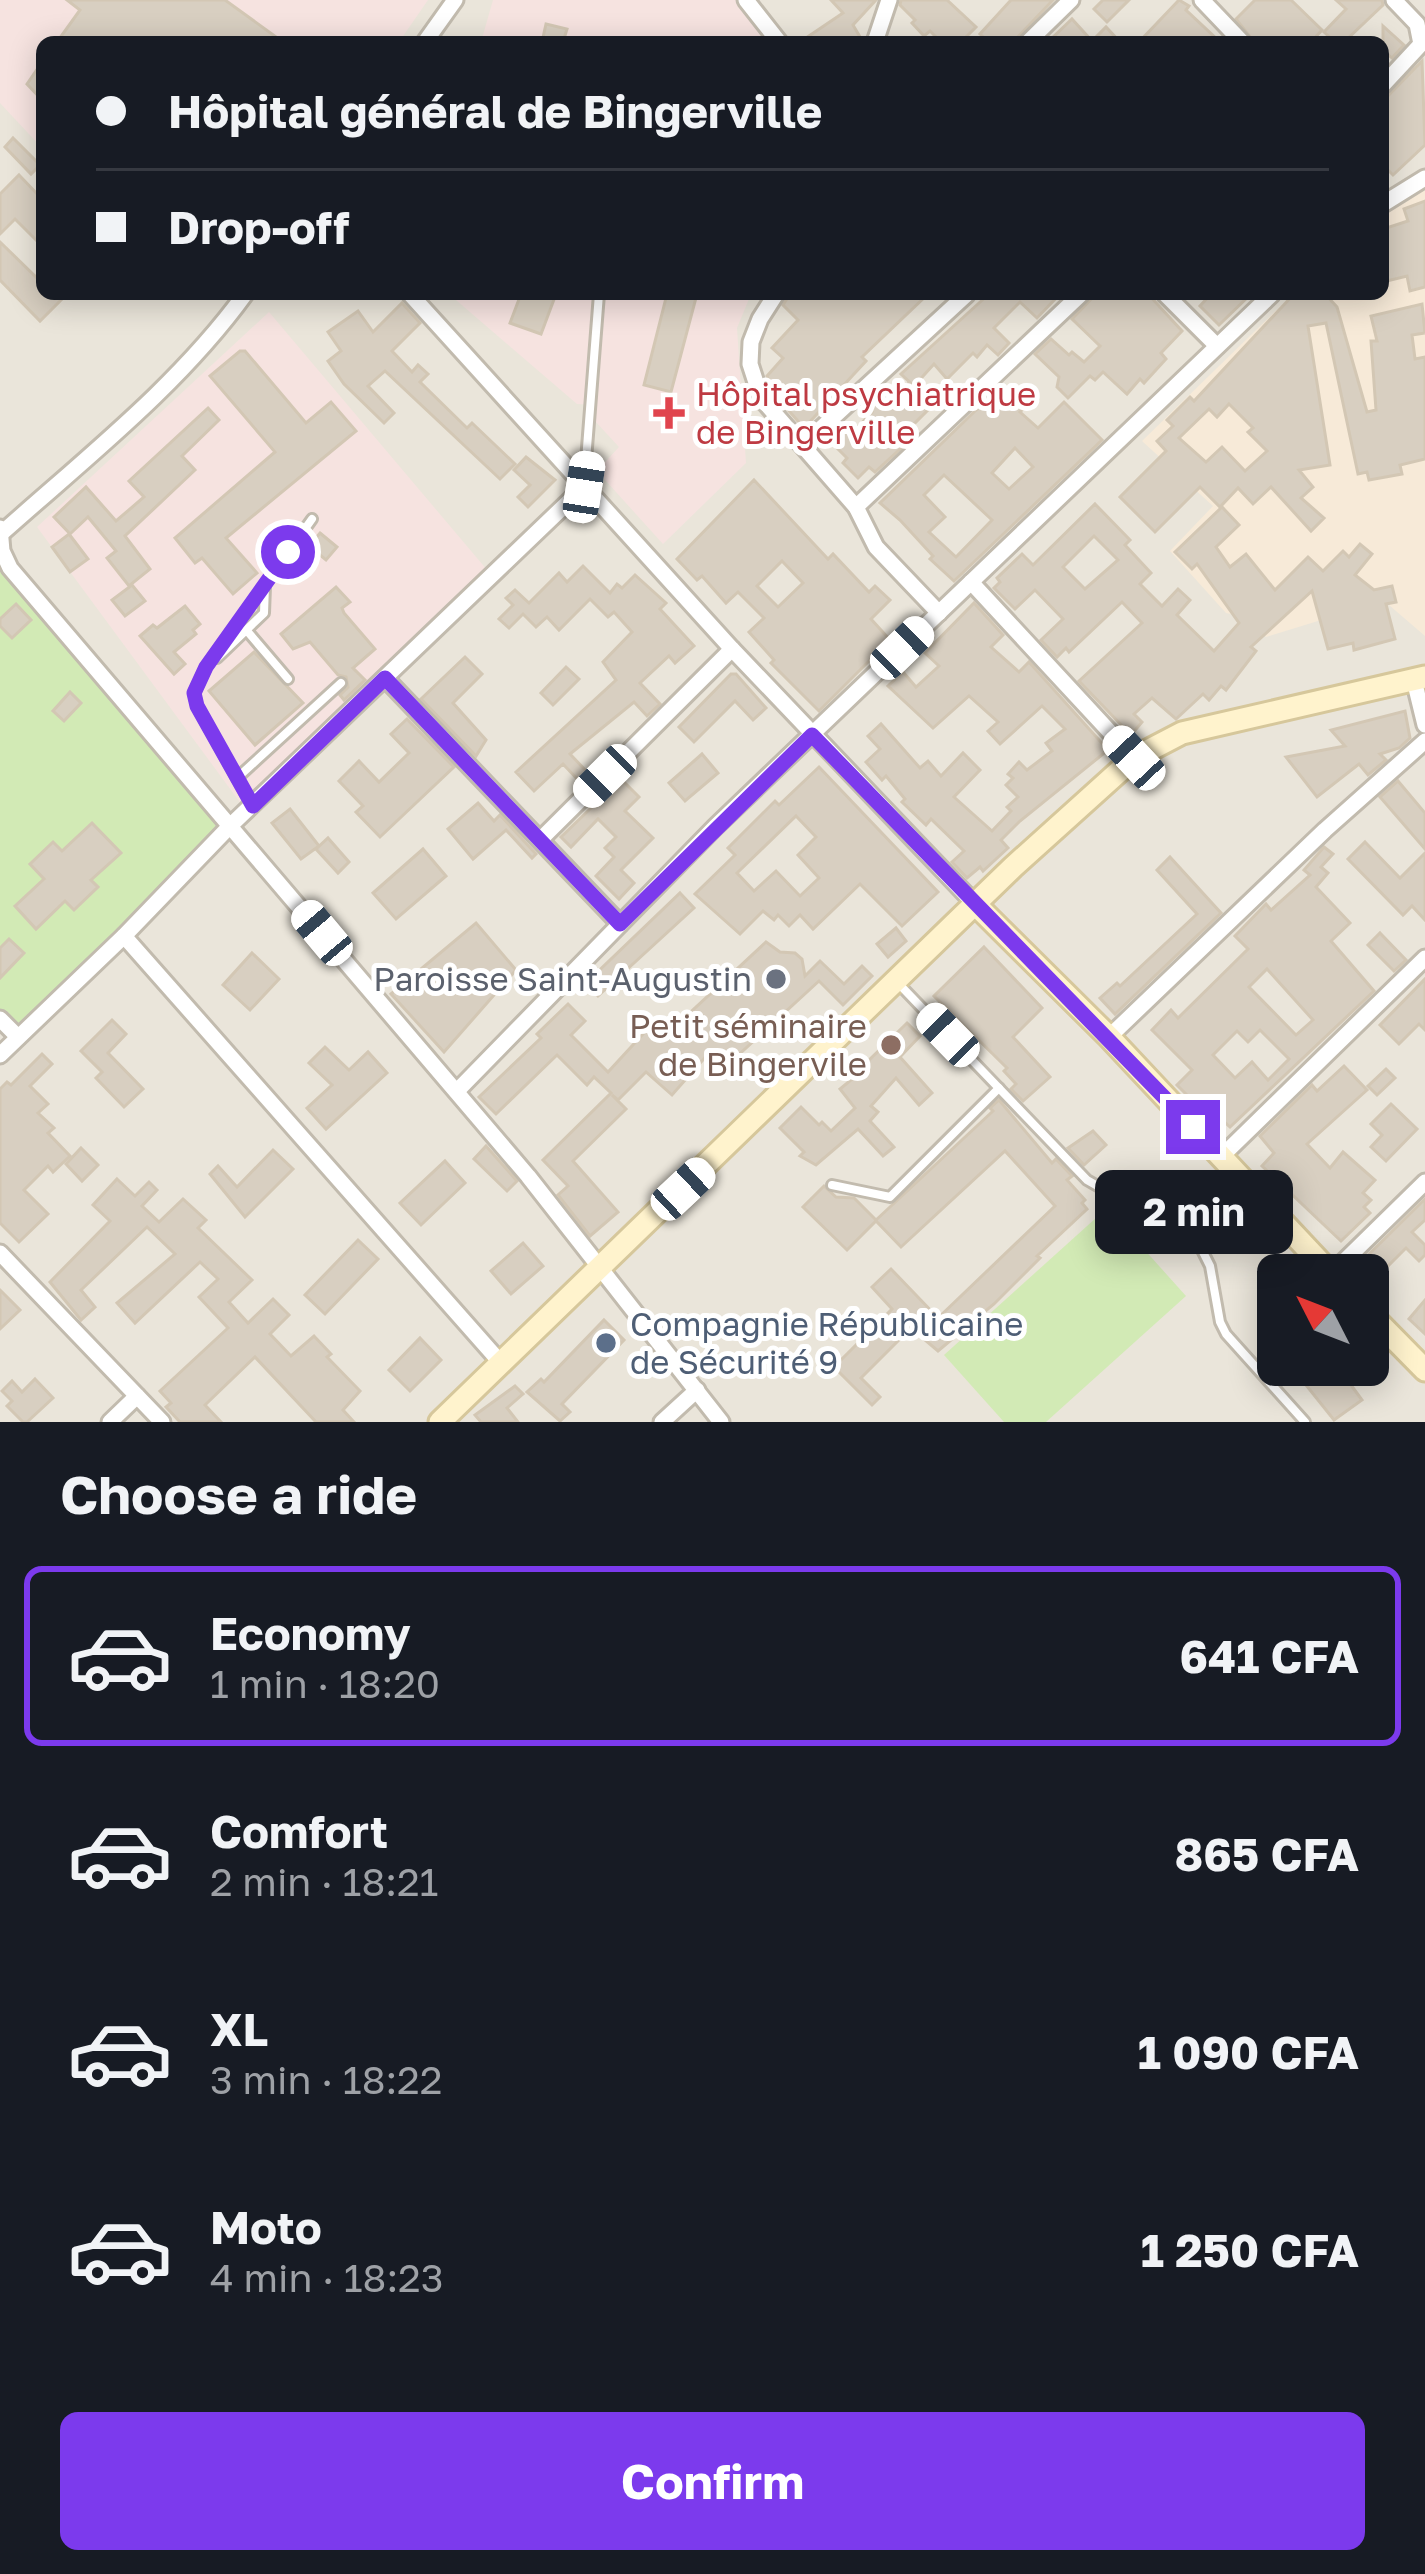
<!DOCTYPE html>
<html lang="en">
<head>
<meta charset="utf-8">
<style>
  :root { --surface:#171b24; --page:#242831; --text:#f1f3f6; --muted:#9ea1a6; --line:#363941; --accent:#7c3aed }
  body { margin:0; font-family:"Golos Text",sans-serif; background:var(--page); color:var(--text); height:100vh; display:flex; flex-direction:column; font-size:45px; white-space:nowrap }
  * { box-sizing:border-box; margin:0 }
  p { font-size:39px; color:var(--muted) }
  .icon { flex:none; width:66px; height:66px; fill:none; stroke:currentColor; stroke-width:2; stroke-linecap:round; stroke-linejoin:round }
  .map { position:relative; height:1422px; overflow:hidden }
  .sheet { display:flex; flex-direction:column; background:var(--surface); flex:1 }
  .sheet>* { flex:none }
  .hud { position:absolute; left:36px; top:36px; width:1353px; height:264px; border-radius:18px; box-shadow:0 6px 30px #0003; display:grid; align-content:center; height:264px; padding:0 60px; background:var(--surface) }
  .needle { width:78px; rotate:312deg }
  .fabs { position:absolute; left:1257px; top:1254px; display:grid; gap:24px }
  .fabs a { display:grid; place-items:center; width:132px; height:132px; border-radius:18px; background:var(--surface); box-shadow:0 6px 30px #0003; font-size:60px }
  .end { position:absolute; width:54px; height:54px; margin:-27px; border:15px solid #7c3aed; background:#fff; box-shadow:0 0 0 6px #fff }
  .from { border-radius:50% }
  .bubble { position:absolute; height:84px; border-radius:18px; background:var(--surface); box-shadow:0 6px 30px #0003; font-size:39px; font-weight:700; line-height:84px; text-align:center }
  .car { position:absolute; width:36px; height:72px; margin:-36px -18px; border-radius:15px; box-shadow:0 0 9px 3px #0007; background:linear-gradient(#fff 24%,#345 0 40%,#fff 0 76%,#345 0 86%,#fff 0) }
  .hud b { display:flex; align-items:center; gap:42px; height:114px; font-size:45px }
  .hud b+b { border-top:3px solid var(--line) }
  .hud i { width:30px; height:30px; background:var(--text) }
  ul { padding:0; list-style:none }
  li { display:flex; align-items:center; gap:36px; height:180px; margin:0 24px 18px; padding:0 36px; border:6px solid transparent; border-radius:18px }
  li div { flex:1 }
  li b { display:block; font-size:45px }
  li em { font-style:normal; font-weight:700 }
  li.selected { border-color:var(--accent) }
  li>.icon { width:108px; height:108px; stroke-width:1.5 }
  h2 { padding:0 60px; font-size:54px; line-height:144px }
  .button { display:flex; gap:24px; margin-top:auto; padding:24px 60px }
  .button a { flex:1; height:138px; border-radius:18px; background:var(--accent); color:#fff; font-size:48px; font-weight:700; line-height:138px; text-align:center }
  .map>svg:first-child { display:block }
</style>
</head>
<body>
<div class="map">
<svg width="1425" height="1422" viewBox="0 0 1425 1422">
  <rect width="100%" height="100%" fill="#f6f3ec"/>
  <path fill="#eae5da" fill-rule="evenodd" d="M0 0H1425V1422H0ZM42 42H1383V294H42ZM1278 1275H1368V1365H1278Z"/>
  <path fill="#f7ead8" d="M1425 186V636L1389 605 1318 621 1266 637 1245 617 1226 613 1170 551 1213 506 1142 441 1293 294H1383V214Z"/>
  <g fill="#f6e3e0">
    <path d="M0 0H428L399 42H42V148L0 103Z"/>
    <path d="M493 0H739L771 42H481Z"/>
    <path d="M449 294H751L737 328 746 463 663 544 597 471 619 447 595 421 596 405 577 404Z"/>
    <path d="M269 312 488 571 242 805 37 527Z"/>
  </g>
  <g fill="#d2eab5">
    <path d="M0 565 227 834 9 1032 0 1023Z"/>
    <path d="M1107 1208 1186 1296 1046 1422H1004L944 1355Z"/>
  </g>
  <g fill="#d8cfc1" stroke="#d3c7b4" stroke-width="3" fill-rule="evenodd">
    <path d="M67 0H225L283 42H57L80 10Z"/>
    <path d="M831 0H876L853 25 863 42H800L843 13Z"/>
    <path d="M901 0H947L976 27 961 42H941L930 31 924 36 912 23 915 20 900 5Z"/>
    <path d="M1011 0H1053L1013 42H989L980 34Z"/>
    <path d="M1103 0H1129L1107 22 1094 9Z"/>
    <path d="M1179 0 1189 6 1186 10 1220 42H1139Z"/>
    <path d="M1255 0H1291L1322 30 1311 42H1254L1236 19Z"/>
    <path d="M1336 0H1382L1383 5 1344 42H1335L1324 32 1346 9Z"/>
    <path d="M1072 19 1092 41 1106 27 1120 42H1048Z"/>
    <path d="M546 24 567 29 563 42H542Z"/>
    <path d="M1383 26 1404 45 1392 58 1383 50Z"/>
    <path d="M1422 61 1425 145 1393 175 1383 165V101Z"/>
    <path d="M42 62V100L27 84Z"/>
    <path d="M13 138 40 165 31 174 5 147Z"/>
    <path d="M19 175 42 199V246L15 219 0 234V194Z"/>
    <path d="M1425 201V287L1410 291 1407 276 1387 281 1383 266V229L1408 221 1404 209Z"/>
    <path d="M0 242 36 277 42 270V294H67L40 321 0 280Z"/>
    <path d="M521 294H556L541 334 510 323Z"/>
    <path d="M667 294H697L671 392 644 385Z"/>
    <path d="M790 294H928L862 357 866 361 804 428 775 395 767 376 783 358 772 348 798 320 783 305Z"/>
    <path d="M989 294H1060L1037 318 1020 302 994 328 1009 343 998 355 987 345 977 357 973 353 947 379 934 364 914 386 901 374Z"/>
    <path d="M1096 294H1148L1182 331 1161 353 1166 359 1144 383 1140 379 1127 394 1103 372 1095 380 1090 376 1068 398 1057 387 1059 377 1035 354 1051 339 1069 355 1072 352 1084 362 1100 346 1072 319Z"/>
    <path d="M1211 294H1251L1219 325 1200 306Z"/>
    <path d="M1294 294H1325L1337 307 1367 412 1376 410 1371 341H1377L1371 316 1422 304 1425 333 1412 335 1415 359 1425 357V459L1400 465 1402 474 1369 480 1367 472 1358 474 1326 323 1308 326 1330 465 1299 470 1313 487 1301 498 1324 518 1311 531 1271 487 1253 504 1238 488 1220 507 1200 487 1155 532 1120 497 1166 451 1157 441 1173 426 1167 420 1190 397 1194 401ZM1229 404 1253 428 1248 432 1267 451 1245 471 1222 447 1206 462 1179 438 1209 409 1217 417Z"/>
    <path d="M402 303 420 323 392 351 412 372 418 365 428 374 420 382 467 428 472 423 515 464 500 479 385 371 368 386 394 413 384 423 344 384 328 361 341 351 328 332 358 311 373 332Z"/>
    <path d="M240 351H245L306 423 331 402 356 431 226 538 257 573 233 594 202 558 195 563 175 538 275 452 210 376Z"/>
    <path d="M909 383 932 406 911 427 916 432 910 440 875 472 869 467 858 478 843 463 847 458 833 444 852 425 856 429 872 412 867 407 881 392 892 401Z"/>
    <path d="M1002 385 1025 407 1020 412 1038 428 1064 402 1102 440 954 581 930 559 933 556 900 520 880 503ZM1015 448 1033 467 1009 489 992 473ZM944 475 992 520 956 557 929 532 945 517 924 495Z"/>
    <path d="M208 408 219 420 182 456 195 470 125 536 150 569 129 586 107 558 116 551 88 517 70 534 54 517 86 487 116 521 144 497 129 481Z"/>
    <path d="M526 457 555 480 528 507 518 497 530 485 514 470Z"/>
    <path d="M754 480 828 559 833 554 869 592 875 586 890 600 871 619 890 640 819 711 771 663 774 660 749 632 764 618 738 592 726 603 702 576 697 580 677 559ZM782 561 803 583 778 607 757 586Z"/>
    <path d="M1095 504 1130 540 1125 545 1151 573 1140 584 1162 606 1178 589 1190 600 1177 615 1214 651 1239 623 1197 564 1192 569 1175 552 1222 507 1239 525 1216 547 1230 567 1246 554 1275 590 1308 557 1323 571 1343 551 1349 557 1360 544 1372 554 1355 575 1374 590 1392 586 1396 602 1386 604 1395 639 1354 650 1353 643 1328 649 1312 591 1251 647 1256 651 1226 690 1221 686 1209 700 1203 694 1176 719 1152 698 1134 714 1142 722 1131 735 1079 681 1142 623 1122 602 1069 652 1066 648 1057 657 1041 640 1063 619 1035 590 1015 609 994 588 1000 582 997 578 1022 554 1033 565ZM1094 536 1118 560 1085 589 1063 567Z"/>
    <path d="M320 533 337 547 326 560 309 546Z"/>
    <path d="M69 534 88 559 70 572 52 547Z"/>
    <path d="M583 566 610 593 617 584 622 588 635 575 666 603 660 609 694 646 675 663 669 656 640 683 660 704 647 716 634 702 570 754 589 774 581 783 563 764 534 791 516 772 616 680 603 662 632 632 614 612 608 617 590 599 559 630 547 617 536 627 523 614 509 628 499 619 513 605 506 598 515 590 529 603 559 573 567 582Z"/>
    <path d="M132 585 145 601 125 616 112 600Z"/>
    <path d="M336 587 350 602 342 608 344 613 375 649 353 668 365 680 344 700 340 695 348 687 346 677 338 675 310 642 293 649 281 634Z"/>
    <path d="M974 603 1003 635 991 647 1019 672 1029 662 1108 750 1020 821 1001 840 1008 848 983 871 980 867 967 878 952 862 964 851 931 819 926 825 902 802 905 799 886 776 882 780 866 762 880 749 868 736 881 724 920 768 928 761 941 776 963 753 980 770 954 797 992 831 1011 811 1007 807 1018 797 1006 785 1013 778 1008 774 1019 762 1027 770 1052 751 1046 743 1065 729 1042 706 1000 744 988 731 998 722 969 696 933 728 888 686 903 672 916 687 939 666 925 653Z"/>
    <path d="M16 604 31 620 12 638 0 626V619Z"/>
    <path d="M185 606 200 624 193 630 196 634 174 652 185 664 174 674 140 636 153 625 157 628Z"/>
    <path d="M254 652 303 703 255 745 209 691Z"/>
    <path d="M465 657 482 674 453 703 486 740 476 756 421 699Z"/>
    <path d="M566 667 579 679 553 705 541 693Z"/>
    <path d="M731 674H736L766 708 753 720 735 701 694 742 679 727Z"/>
    <path d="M70 692 81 703 64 721 53 711Z"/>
    <path d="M1405 711 1410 738 1399 748 1380 754 1386 760 1368 775 1359 764 1317 797 1286 757 1345 746 1331 730Z"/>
    <path d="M407 719 454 767 380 837 356 812 363 806 339 781 359 761 379 782 409 753 391 734Z"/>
    <path d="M702 754 718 773 685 801 669 783Z"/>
    <path d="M819 767 938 892 902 926 860 884 813 929 800 915 789 926 778 915 774 920 763 911 740 934 695 894 735 855 728 848 775 801 779 805ZM796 816 816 837 798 855 819 878 800 896 776 871 754 891 737 873Z"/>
    <path d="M621 779 639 797 625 811 653 838 621 870 634 883 619 899 596 876 614 857 605 848 616 837 598 819 571 847 561 837Z"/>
    <path d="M1398 781 1425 813V849L1380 797Z"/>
    <path d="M478 803 494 821 500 815 536 854 532 858 506 830 473 859 448 829Z"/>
    <path d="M290 809 319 846 301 859 272 823Z"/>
    <path d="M92 823 121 853 91 880 98 887 74 910 65 901 36 929 15 906 44 879 30 864 53 842 62 851Z"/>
    <path d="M328 838 349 862 338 873 316 849Z"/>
    <path d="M1365 842 1400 878 1425 853V920L1412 906 1403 915 1348 859Z"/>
    <path d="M1324 847 1333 854 1321 867 1328 873 1316 887 1350 923 1331 941 1374 991 1230 1127 1220 1118 1215 1123 1177 1085 1192 1070 1152 1030 1171 1010 1178 1018 1248 949 1235 936 1266 904 1271 910 1310 875 1304 870ZM1267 969 1313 1020 1296 1035 1249 987ZM1260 1030 1289 1059 1268 1080 1252 1062 1235 1078 1213 1055 1237 1031 1248 1042Z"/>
    <path d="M423 849 446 876 396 919 373 893Z"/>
    <path d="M1170 857 1221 913 1115 1014 1100 998 1117 983 1120 986 1197 914 1157 870Z"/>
    <path d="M680 893 694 908 598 996 586 983Z"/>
    <path d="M476 923 516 970 444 1052 391 994Z"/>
    <path d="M896 928 906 941 888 957 877 944Z"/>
    <path d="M1380 933 1406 960 1394 971 1368 945Z"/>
    <path d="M9 939 24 953 0 978V948Z"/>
    <path d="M766 942 780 952 795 953 802 959 805 976 820 961 844 984 862 966 872 976 843 1005 819 981 723 1069 709 1053 672 1095 646 1072 618 1100 612 1095 626 1109 573 1161 618 1212 590 1236 558 1195 568 1186 543 1160 611 1093 594 1077 587 1085 557 1055 496 1114 479 1097 541 1038 537 1034 568 1004 585 1021 571 1035 608 1072 655 1021H681Z"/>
    <path d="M984 947 1042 1008 1013 1037 1050 1077 1023 1101 1011 1089 1016 1084 1004 1071 1007 1068 934 996Z"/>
    <path d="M252 953 279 979 250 1010 223 985Z"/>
    <path d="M1425 979V1030L1419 1024 1399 1044 1380 1025Z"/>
    <path d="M112 1020 126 1034 108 1053 143 1089 124 1107 96 1078 102 1072 81 1051Z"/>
    <path d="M907 1023 920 1036 900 1057 932 1093 919 1105 896 1078 871 1106 878 1112 870 1121 894 1147 883 1156 858 1129 816 1165 800 1156 804 1152 780 1128 801 1107 819 1125 822 1122 831 1131 855 1108 840 1089 868 1066 865 1064Z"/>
    <path d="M325 1047 349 1070 368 1052 387 1073 326 1129 307 1108 332 1085 309 1063Z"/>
    <path d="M42 1054 52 1064 30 1086 48 1104 38 1113 54 1128 48 1133 70 1156 53 1172 48 1166 24 1190 48 1214 19 1242 0 1223V1089L7 1082 11 1085Z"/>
    <path d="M1344 1066 1367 1090 1307 1144 1330 1168 1343 1152 1375 1180 1363 1193 1371 1200 1364 1207 1370 1213 1341 1241 1262 1166 1274 1153 1260 1136 1312 1085 1317 1091Z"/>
    <path d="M1386 1069 1395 1078 1377 1095 1368 1086Z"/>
    <path d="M999 1100 1052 1163 1056 1159 1072 1176 1067 1180 1085 1200 1082 1203 1087 1209 1037 1256 1040 1258 994 1304 938 1351 911 1328 861 1378 880 1397 872 1405 834 1367 892 1309 872 1287 891 1269 938 1318 1055 1206 1005 1151 901 1247 876 1221 847 1250 803 1207 824 1186 836 1197 854 1198 876 1220 993 1111 990 1108Z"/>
    <path d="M1391 1104 1417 1129 1386 1161 1371 1147 1382 1135 1371 1124Z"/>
    <path d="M1093 1131 1106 1145 1084 1165 1068 1148Z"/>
    <path d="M486 1146 517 1181 507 1191 474 1159Z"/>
    <path d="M81 1148 98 1165 82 1181 66 1164Z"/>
    <path d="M273 1150 293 1169 245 1217 210 1174 218 1166 237 1187Z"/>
    <path d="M445 1161 465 1183 421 1225 400 1203Z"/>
    <path d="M117 1179 135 1196 149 1182 157 1190 142 1206 159 1222 183 1199 206 1220 198 1228 252 1280 229 1302 248 1323 273 1299 289 1315 270 1334 291 1356 314 1336 331 1354 327 1357 360 1391 343 1410 354 1422H316L255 1357 205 1405 221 1422H180L166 1407 171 1403 160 1391 228 1328 199 1297 218 1279 200 1262 135 1323 117 1303 175 1254 147 1227 81 1290 95 1307 81 1320 50 1282 110 1221 93 1205Z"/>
    <path d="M1425 1199V1220L1412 1232 1425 1245V1255L1419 1261 1406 1248 1376 1278 1360 1263Z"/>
    <path d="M358 1240 378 1259 325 1314 305 1295Z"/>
    <path d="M523 1243 543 1266 511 1294 491 1271Z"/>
    <path d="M0 1290 20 1310 0 1329Z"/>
    <path d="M1425 1300V1334L1409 1319Z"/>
    <path d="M604 1320 624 1340 562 1404 570 1412 560 1421 527 1392 541 1379 544 1382Z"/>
    <path d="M420 1338 441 1360 410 1391 389 1370Z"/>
    <path d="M1290 1365H1367L1348 1381 1362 1400 1334 1420Z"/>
    <path d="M35 1379 53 1398 27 1422H23L7 1406 12 1401 2 1391 12 1381 22 1392Z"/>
    <path d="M515 1386 523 1394 507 1408 518 1422H481L475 1415Z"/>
  </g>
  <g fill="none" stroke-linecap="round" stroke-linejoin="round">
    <defs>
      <g id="lane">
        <path d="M584 486 599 294"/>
        <path d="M248 632 288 679"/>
        <path d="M217 658 264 613 265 586"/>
        <path d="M237 778 341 683"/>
        <path d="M252 805 197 706 194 693 206 667 312 519"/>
        <path d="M898 983 1087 1180 1199 1244 1210 1266 1220 1322 1226 1334 1305 1422"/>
        <path d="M832 1185 890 1197 999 1088"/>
      </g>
      <g id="street">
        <path d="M746 0 779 42"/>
        <path d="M1202 0 1242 42"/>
        <path d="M425 42 455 0"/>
        <path d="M875 42 889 0"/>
        <path d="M1028 42 1071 0"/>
        <path d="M1383 85 1421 44 1417 24 1394 0"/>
        <path d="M1383 204 1425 178"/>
        <path d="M410 294 732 649 975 904"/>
        <path d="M776 294 760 319 751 342 750 364 761 398 856 507 876 547 939 613"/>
        <path d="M1165 294 1217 346"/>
        <path d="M803 445 967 294"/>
        <path d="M856 507 1081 294"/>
        <path d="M0 528 2 551 10 568 528 1176 721 1422"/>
        <path d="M3 532C87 457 179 385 245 294"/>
        <path d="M971 582 1134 758"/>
        <path d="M385 678 620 924"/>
        <path d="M1414 680 1425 725"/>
        <path d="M541 839 732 649"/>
        <path d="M124 936 501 1363"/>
        <path d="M0 1019 18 1037"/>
        <path d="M1109 1037 1325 830 1425 741"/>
        <path d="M0 1055 124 936 230 826 584 487"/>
        <path d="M457 1091 715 827 1272 294"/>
        <path d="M1221 1157 1425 958"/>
        <path d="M0 1253 162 1422"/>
        <path d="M1331 1274 1425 1182"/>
        <path d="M110 1422 137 1396"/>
        <path d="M662 1422 697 1390"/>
      </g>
      <g id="secondary">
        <path d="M975 904 1109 1037 1332 1275"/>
        <path d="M1368 1312 1425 1370"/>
        <path d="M440 1422 1013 867 1134 758 1182 733 1425 677"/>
      </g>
    </defs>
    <use href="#lane" stroke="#c2bbae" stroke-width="14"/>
    <use href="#street" stroke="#c2bbae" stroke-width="21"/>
    <use href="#secondary" stroke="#d6c79b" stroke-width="27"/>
    <use href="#lane" stroke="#fff" stroke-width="8"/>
    <use href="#street" stroke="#fff" stroke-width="15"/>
    <use href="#secondary" stroke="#fff3cd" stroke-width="21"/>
  </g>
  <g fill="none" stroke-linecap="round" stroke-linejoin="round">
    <path stroke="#7c3aed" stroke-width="15" d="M288 552 206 667 194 693 197 706 253 806 385 678 620 924 812 735 1193 1127"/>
  </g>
  <path fill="#e0444e" stroke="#fff" stroke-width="4.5" d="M663 395h12v12h12v12h-12v12h-12v-12h-12v-12h12z"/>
  <circle fill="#6b7280" stroke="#fff" stroke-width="4.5" cx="776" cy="979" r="12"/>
  <circle fill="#8d6e63" stroke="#fff" stroke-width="4.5" cx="891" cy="1045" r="12"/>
  <circle fill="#5c6f8a" stroke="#fff" stroke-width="4.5" cx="606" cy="1343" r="12"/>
  <g text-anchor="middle" stroke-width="10" stroke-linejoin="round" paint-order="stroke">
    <g font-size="33" fill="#be3a42" stroke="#fff" text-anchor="start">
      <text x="696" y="406">Hôpital psychiatrique<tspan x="696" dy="38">de Bingerville</tspan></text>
    </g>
    <g font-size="33" fill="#5b616d" stroke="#fff" text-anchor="end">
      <text x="752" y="991">Paroisse Saint-Augustin</text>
    </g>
    <g font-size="33" fill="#785e54" stroke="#fff" text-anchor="end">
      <text x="867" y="1038">Petit séminaire<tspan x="867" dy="38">de Bingervile</tspan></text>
    </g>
    <g font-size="33" fill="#4e5e75" stroke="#fff" text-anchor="start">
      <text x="630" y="1336">Compagnie Républicaine<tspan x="630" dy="38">de Sécurité 9</tspan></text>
    </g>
  </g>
</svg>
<div class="fabs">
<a><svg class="needle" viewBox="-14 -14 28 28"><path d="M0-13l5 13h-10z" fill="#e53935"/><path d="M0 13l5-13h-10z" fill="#9ea1a6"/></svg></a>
</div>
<i class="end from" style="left:288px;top:552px"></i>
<i class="end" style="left:1193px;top:1127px"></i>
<div class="bubble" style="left:1095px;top:1170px;width:198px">2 min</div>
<i class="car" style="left:584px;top:487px;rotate:9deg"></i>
<i class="car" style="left:902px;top:648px;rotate:46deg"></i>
<i class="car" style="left:1134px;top:758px;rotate:317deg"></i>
<i class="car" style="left:605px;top:776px;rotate:225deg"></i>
<i class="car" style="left:322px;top:933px;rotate:320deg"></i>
<i class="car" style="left:948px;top:1035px;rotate:316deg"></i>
<i class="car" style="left:683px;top:1189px;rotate:47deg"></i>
<div class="hud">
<b><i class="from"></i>Hôpital général de Bingerville</b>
<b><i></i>Drop-off</b>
</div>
</div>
<section class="sheet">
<h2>Choose a ride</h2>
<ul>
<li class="selected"><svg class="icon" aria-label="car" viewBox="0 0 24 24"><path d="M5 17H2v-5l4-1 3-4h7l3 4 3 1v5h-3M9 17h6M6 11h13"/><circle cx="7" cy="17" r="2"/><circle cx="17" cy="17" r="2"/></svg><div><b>Economy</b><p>1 min · 18:20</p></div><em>641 CFA</em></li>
<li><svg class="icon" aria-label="car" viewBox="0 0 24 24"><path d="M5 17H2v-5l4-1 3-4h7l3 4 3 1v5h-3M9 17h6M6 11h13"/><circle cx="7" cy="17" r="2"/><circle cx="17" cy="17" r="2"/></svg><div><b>Comfort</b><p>2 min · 18:21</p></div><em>865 CFA</em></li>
<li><svg class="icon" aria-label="car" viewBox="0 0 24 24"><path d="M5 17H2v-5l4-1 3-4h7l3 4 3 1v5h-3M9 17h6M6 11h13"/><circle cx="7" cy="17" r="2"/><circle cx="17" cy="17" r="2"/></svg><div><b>XL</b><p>3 min · 18:22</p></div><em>1 090 CFA</em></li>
<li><svg class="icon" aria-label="car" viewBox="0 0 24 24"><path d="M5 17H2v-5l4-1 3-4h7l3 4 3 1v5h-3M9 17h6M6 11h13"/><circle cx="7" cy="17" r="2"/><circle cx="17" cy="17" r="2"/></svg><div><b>Moto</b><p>4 min · 18:23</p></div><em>1 250 CFA</em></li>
</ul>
<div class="button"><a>Confirm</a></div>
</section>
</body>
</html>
